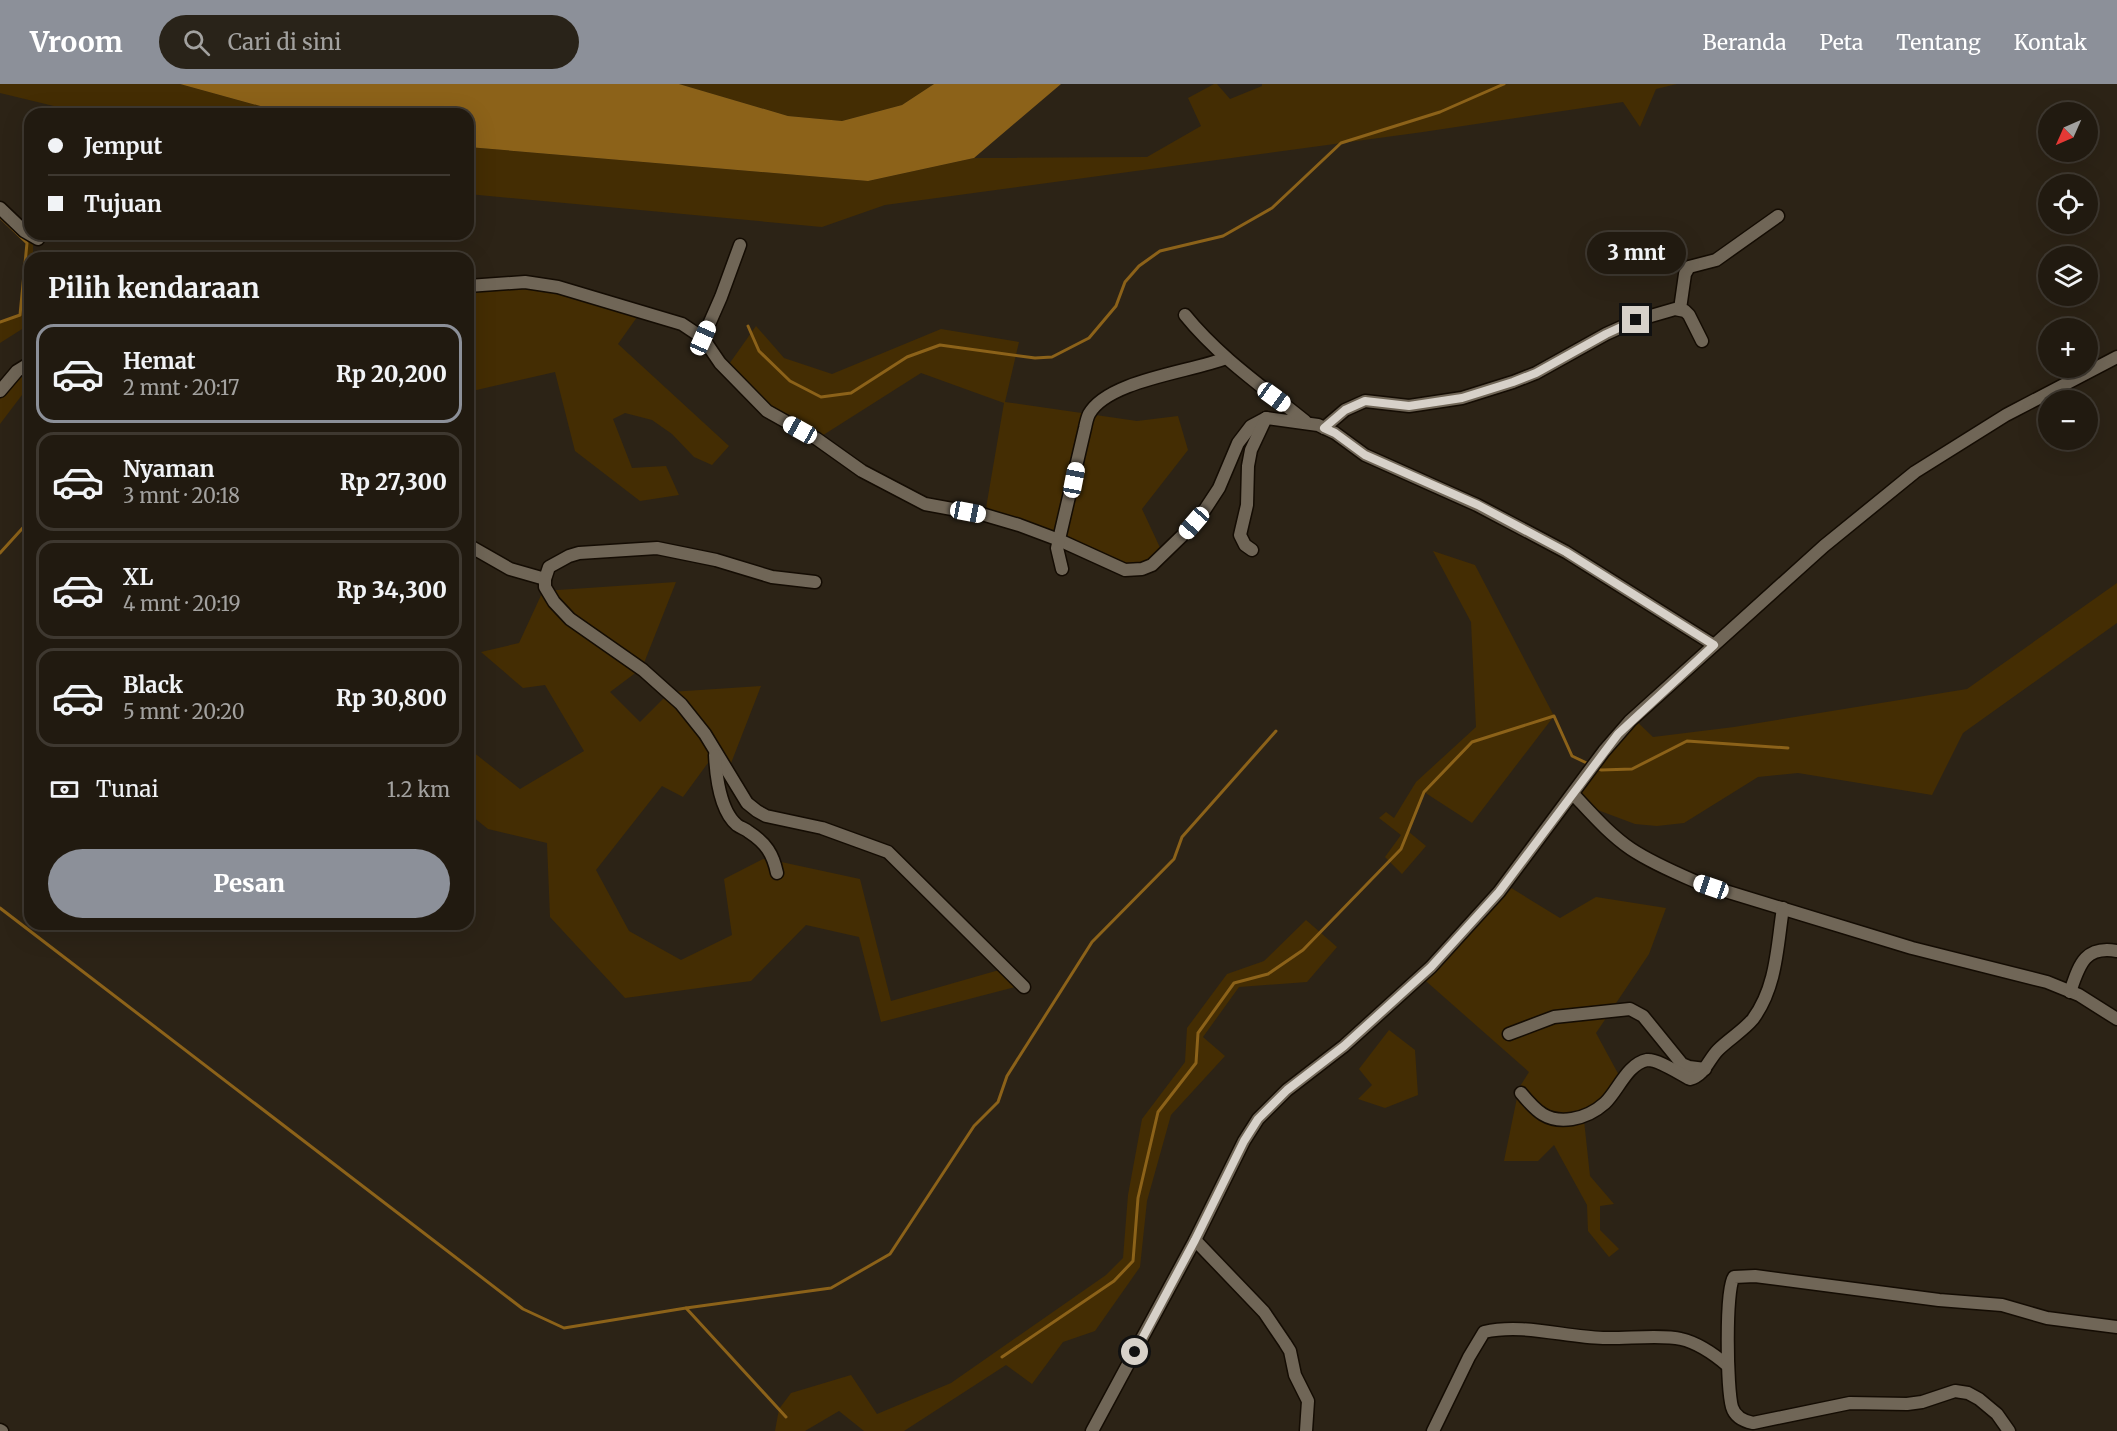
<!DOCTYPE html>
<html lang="id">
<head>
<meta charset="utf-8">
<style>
  :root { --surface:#211a10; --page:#292319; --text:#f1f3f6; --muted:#a2a19f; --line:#3e3830; --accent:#8c9099 }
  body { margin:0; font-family:Merriweather,serif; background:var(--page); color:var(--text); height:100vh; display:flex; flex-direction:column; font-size:22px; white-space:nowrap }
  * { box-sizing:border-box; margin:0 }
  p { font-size:20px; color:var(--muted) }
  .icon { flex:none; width:33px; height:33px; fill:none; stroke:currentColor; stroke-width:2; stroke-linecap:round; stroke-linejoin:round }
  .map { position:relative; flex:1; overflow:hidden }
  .side { position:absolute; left:24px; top:168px; width:450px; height:678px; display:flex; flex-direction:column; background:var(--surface); border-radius:18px; box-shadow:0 6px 24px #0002,0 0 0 2px var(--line) }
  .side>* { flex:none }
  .hud { position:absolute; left:24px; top:24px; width:450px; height:132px; border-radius:18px; box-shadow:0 6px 24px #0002,0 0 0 2px var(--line); display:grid; align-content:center; height:132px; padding:0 24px; background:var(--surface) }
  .needle { width:39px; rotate:225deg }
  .controls { position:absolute; left:2038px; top:18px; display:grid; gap:12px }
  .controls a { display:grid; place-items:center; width:60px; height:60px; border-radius:50%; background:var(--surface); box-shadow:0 6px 24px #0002,0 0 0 2px var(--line); font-size:30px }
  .end { position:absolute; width:27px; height:27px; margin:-14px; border:8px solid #d7d1c9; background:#111; box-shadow:0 0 0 3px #111 }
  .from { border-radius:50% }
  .bubble { position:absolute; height:42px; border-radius:21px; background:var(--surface); box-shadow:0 6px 24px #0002,0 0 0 2px var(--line); font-size:20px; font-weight:800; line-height:42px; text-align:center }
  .car { position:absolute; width:18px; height:36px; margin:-18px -9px; border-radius:8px; box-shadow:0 0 4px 2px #0007; background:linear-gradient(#fff 24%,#345 0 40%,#fff 0 76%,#345 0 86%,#fff 0) }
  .hud b { display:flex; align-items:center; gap:21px; height:57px; font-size:22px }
  .hud b+b { border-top:2px solid var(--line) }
  .hud i { width:15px; height:15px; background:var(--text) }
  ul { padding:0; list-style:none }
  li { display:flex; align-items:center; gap:18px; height:99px; margin:0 12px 9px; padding:0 12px; border:3px solid var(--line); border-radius:18px }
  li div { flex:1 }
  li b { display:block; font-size:22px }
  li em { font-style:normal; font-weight:800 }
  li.on { border-color:var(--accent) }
  li>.icon { width:54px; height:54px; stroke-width:1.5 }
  h2 { padding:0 24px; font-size:27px; line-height:72px }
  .pay { display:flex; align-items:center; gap:15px; height:66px; padding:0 24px; font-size:22px }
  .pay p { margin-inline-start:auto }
  .cta { display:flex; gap:12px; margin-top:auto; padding:12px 24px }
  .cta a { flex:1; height:69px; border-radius:36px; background:var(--accent); color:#fff; font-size:24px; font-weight:800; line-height:69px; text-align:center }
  header { display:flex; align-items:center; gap:36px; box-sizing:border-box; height:84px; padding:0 30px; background:var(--accent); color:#fff }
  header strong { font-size:28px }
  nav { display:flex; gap:33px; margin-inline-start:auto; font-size:21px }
  .search { width:420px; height:54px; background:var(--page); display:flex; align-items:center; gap:15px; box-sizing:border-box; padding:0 21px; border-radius:33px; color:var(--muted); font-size:22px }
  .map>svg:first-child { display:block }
</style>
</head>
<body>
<header>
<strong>Vroom</strong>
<div class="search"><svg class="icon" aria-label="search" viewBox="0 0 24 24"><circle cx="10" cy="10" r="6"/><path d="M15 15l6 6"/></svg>Cari di sini</div>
<nav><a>Beranda</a><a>Peta</a><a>Tentang</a><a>Kontak</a></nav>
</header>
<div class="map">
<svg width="2117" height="1347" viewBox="0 0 2117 1347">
  <rect width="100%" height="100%" fill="#2c2316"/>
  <g fill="#442d03">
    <path d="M0 0H180L289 30H87L0 9Z"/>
    <path d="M679 0H934L902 21 842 37 788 32Z"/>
    <path d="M1214 0H1217L1230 15 1262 2V0H1677L1656 5 1640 43 1623 18 1423 48 885 121 822 143 468 110V63L868 97 974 74 1147 73 1201 42 1188 14Z"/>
    <path d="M0 120 33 153V174H30V240L0 259V238L20 231 27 159 0 133Z"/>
    <path d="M530 196 642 226 618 260 729 362 712 381 694 373 672 350 652 336 625 329 613 335 632 384 666 382 679 411 640 417 575 367 555 288 468 308V198Z"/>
    <path d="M756 242 784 274 832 290 941 245 1019 258 1005 318 1137 337 1178 332 1188 366 1142 425 1163 470 1153 478 1124 483 985 430 1004 319 921 289 817 355 769 324 727 283Z"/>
    <path d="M30 276V305L25 307 0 340V302Z"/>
    <path d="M1433 467 1475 481 1554 632 1472 739 1424 708 1409 748 1426 762 1402 790 1385 773 1401 751 1379 734 1386 728 1394 734 1416 698 1476 643 1471 538Z"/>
    <path d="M676 498 642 584 610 608 640 638 670 608 761 602 728 687 716 668 683 713 662 702 596 786 629 847 681 876 732 851 724 795 763 775 772 776 860 795 891 917 1006 884 1023 901 881 938 859 853 806 841 751 897 625 914 550 833 547 759 488 745 468 729V664L520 705 584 667 545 601 523 604 481 568 519 559 543 507Z"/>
    <path d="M2117 499V539L1963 649 1932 711 1798 689 1758 693 1684 739 1657 742 1635 740 1587 722 1572 708 1631 632 1653 653 1734 643 1967 605Z"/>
    <path d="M1503 799 1560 834 1596 813 1666 824 1649 870 1596 949 1621 995 1602 1019 1583 1027 1590 1092 1614 1120 1600 1122V1146L1619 1165 1609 1173 1588 1147 1587 1121 1554 1061 1538 1077H1504L1519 1004 1529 988 1419 891Z"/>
    <path d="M1306 836 1337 863 1307 898 1239 903 1203 953 1225 972 1171 1031 1147 1117 1140 1183 1095 1247 1063 1258 1032 1300 1006 1281 904 1347H864L839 1327 805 1347H775L779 1325 791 1309 851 1291 877 1330 951 1299 1106 1191 1123 1174 1128 1111 1142 1035 1185 978 1187 944 1227 890 1264 877Z"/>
    <path d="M1389 946 1415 966 1418 1011 1385 1024 1358 1015 1372 1001 1359 985Z"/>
  </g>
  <path fill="#8c6219" d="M180 0H679L788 32 842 37 902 21 934 0H1061L974 74 868 97 468 63V30H289Z"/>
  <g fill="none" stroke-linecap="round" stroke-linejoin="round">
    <g stroke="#8c6219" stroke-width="3">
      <path d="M0 133 27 159 20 231 0 238"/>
      <path d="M748 242 759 267 790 297 821 313 851 309 907 273 940 261 1035 274 1052 273 1089 254 1116 222 1125 198 1139 182 1160 167 1223 152 1272 124 1341 59 1440 28 1504 0"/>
      <path d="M0 469 30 436"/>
      <path d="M1597 684 1601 686 1632 685 1687 657 1788 664"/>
      <path d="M0 824 523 1225 564 1244 686 1224 831 1204 890 1170 974 1042 998 1018 1007 992 1092 858 1174 775 1182 753 1276 647"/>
      <path d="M686 1224 786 1333"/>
      <path d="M1002 1273 1114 1197 1133 1177 1138 1114 1158 1028 1196 979 1198 949 1234 899 1268 890 1303 866 1401 765 1424 708 1472 658 1554 632 1572 672 1591 681"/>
    </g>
    <defs>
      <g id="minor">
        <path d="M0 124 24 147 38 155"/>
        <path d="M468 202 525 198 558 203 682 240 703 254 720 279 767 327 817 355 862 387 925 420 985 431 1019 441 1059 456 1125 486 1142 485 1152 481 1186 448 1202 430 1219 404 1238 359 1251 342 1266 334 1318 341 1335 349 1365 371 1477 421 1566 468 1714 561"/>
        <path d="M1680 225 1685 190 1689 183 1716 176 1778 132"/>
        <path d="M1185 231C1219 273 1263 303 1305 337"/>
        <path d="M703 254 721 213 740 161"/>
        <path d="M0 307 17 287 30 279"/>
        <path d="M1324 344 1345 326 1365 317 1409 322 1462 314 1513 298 1536 289 1606 250 1637 236 1675 225 1685 227 1689 231 1702 257"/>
        <path d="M468 461 510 485 545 495"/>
        <path d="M1252 466 1245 461 1240 451 1247 421 1248 382 1251 366 1266 334"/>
        <path d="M1062 485 1057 464 1085 344C1086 339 1087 334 1089 330 1108 296 1191 288 1226 274"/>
        <path d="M815 498 772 493 716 476 657 464 579 469 569 472 549 483 545 495V503L554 518 570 535 643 586 681 620 705 650 747 719 757 727 766 732 822 744 888 768 1024 903"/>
        <path d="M715 671C716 691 720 727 737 741 741 744 746 745 749 748 766 759 773 770 777 789"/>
        <path d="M1573 710C1591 729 1609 750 1631 765 1652 779 1676 789 1699 799L1912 864 2047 898 2079 911 2117 935"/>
        <path d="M2070 908C2079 882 2084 861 2117 867"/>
        <path d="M1509 950 1554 933 1630 925 1643 932 1682 980 1689 983 1705 985"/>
        <path d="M1521 1009C1536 1027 1547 1039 1572 1035 1584 1033 1595 1028 1605 1019 1618 1007 1627 980 1647 976 1658 975 1680 990 1690 995 1705 991 1708 976 1718 966 1729 955 1743 947 1753 935 1777 902 1777 862 1783 824"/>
        <path d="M1195 1156 1264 1228 1285 1259 1290 1267 1295 1291 1308 1317 1306 1347"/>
        <path d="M0 1346 2 1347"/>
        <path d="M1092 1347 1195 1156 1244 1057 1258 1035 1287 1006 1344 962 1431 883 1499 808 1604 667 1630 637 1824 462 1915 388 2006 331 2117 273"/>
        <path d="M1433 1347 1469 1273 1484 1248C1523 1239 1564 1253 1603 1254 1625 1255 1662 1250 1681 1255 1699 1259 1714 1270 1728 1282"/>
        <path d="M2009 1347 1997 1330 1979 1315 1968 1309 1955 1307 1922 1318 1907 1320 1850 1319 1753 1339C1743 1337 1735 1333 1732 1323 1727 1305 1725 1205 1734 1193L1755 1192 1939 1216 2002 1221 2047 1234 2117 1243"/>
      </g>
    </defs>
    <use href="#minor" stroke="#140c03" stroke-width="15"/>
    <use href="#minor" stroke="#706657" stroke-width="12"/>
  </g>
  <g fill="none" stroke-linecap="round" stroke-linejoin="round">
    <path stroke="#d7d1c9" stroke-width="8" d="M1135 1268 1195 1156 1244 1057 1258 1035 1287 1006 1344 962 1431 883 1499 808 1618 650 1714 561 1566 468 1478 421 1365 371 1335 349 1324 344 1345 326 1365 317 1409 322 1462 314 1513 298 1536 289 1606 250 1636 236"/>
  </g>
</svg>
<div class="controls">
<a><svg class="needle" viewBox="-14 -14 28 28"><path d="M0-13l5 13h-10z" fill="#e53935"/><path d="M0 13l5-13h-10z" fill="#a2a19f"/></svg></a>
<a><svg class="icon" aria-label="locate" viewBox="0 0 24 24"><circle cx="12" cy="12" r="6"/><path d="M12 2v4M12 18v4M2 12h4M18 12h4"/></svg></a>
<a><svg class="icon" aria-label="layers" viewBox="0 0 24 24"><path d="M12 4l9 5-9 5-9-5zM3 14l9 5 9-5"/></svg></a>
<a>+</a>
<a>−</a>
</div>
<i class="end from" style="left:1135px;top:1268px"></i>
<i class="end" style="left:1636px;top:236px"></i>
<div class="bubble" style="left:1587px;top:148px;width:99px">3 mnt</div>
<i class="car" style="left:703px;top:254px;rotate:24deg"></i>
<i class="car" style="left:1274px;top:313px;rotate:126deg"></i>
<i class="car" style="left:800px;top:346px;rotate:299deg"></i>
<i class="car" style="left:1074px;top:396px;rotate:11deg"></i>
<i class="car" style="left:968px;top:428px;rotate:101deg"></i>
<i class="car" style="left:1194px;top:439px;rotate:221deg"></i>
<i class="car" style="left:1711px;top:803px;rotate:289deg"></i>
<div class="hud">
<b><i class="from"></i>Jemput</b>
<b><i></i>Tujuan</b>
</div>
<section class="side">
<h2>Pilih kendaraan</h2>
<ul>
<li class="on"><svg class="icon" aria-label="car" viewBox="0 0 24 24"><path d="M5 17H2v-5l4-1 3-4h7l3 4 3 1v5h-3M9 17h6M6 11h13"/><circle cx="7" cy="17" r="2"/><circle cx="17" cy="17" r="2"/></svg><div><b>Hemat</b><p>2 mnt · 20:17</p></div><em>Rp 20,200</em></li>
<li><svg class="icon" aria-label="car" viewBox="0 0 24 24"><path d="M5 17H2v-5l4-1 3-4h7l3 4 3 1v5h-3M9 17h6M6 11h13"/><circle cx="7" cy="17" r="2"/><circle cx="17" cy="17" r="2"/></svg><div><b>Nyaman</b><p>3 mnt · 20:18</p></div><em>Rp 27,300</em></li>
<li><svg class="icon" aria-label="car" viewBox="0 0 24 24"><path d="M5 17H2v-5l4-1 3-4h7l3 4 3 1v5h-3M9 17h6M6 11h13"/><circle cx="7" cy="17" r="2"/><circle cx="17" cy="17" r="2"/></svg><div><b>XL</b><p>4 mnt · 20:19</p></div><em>Rp 34,300</em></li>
<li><svg class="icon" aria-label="car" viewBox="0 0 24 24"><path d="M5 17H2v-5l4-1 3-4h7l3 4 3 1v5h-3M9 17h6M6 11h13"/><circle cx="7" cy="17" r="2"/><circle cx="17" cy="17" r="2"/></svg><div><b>Black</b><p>5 mnt · 20:20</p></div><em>Rp 30,800</em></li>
</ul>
<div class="pay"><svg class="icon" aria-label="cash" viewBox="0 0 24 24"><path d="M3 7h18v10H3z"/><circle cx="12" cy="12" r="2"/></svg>Tunai<p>1.2 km</p></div>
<div class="cta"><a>Pesan</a></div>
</section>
</div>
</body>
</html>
